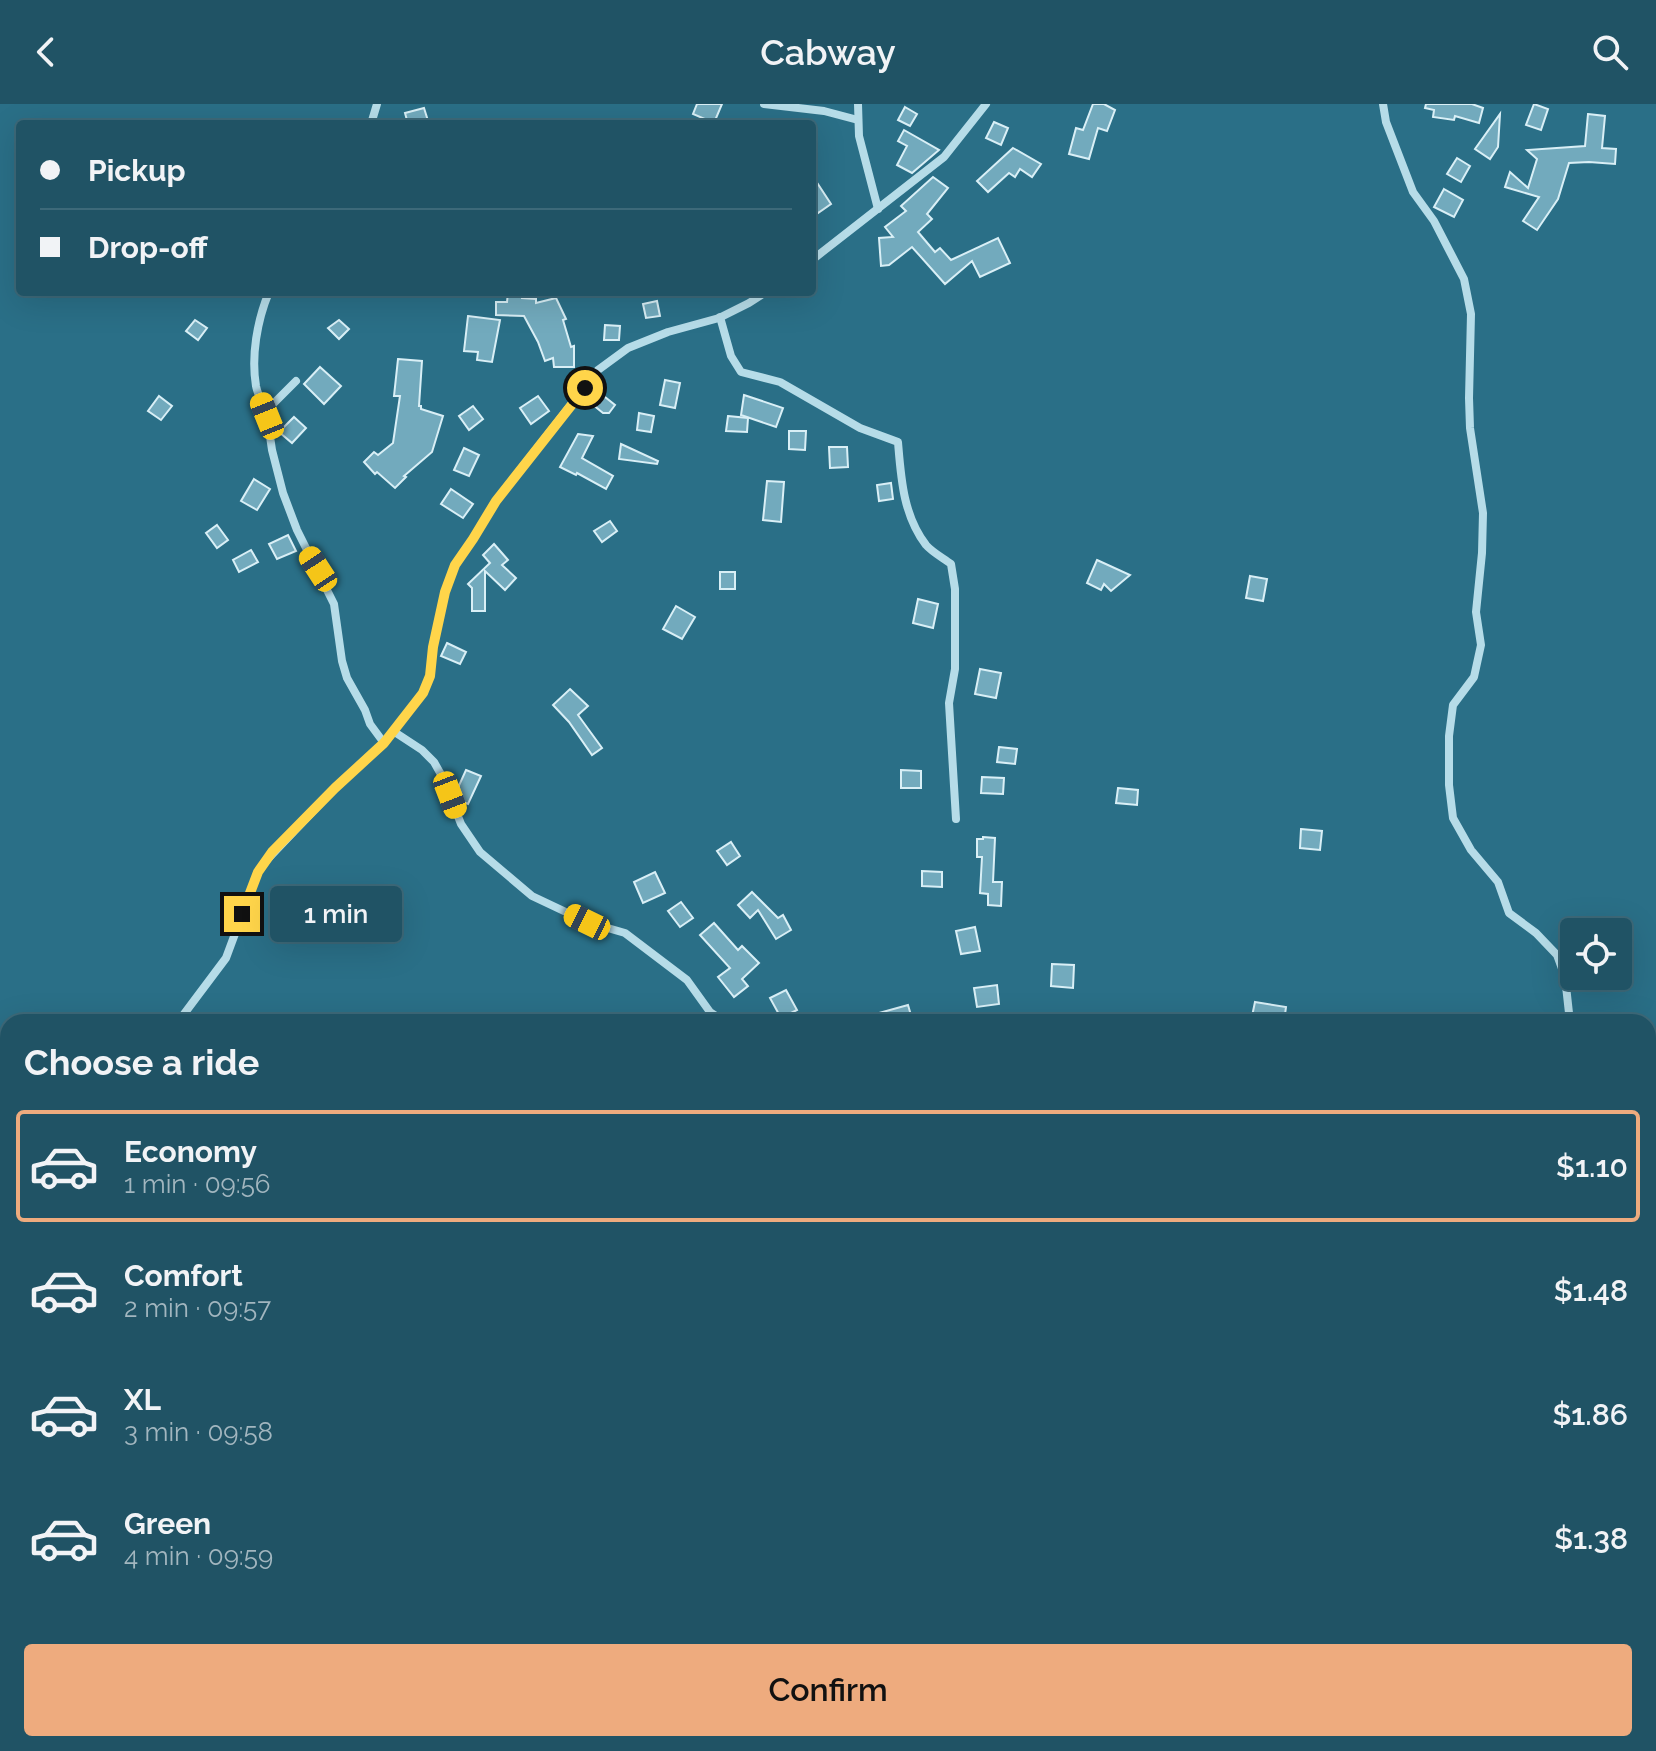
<!DOCTYPE html>
<html lang="en">
<head>
<meta charset="utf-8">
<style>
  :root { --surface:#205365; --page:#28596b; --text:#f1f3f6; --muted:#a2b6bf; --line:#3d6979; --accent:#eeab7e }
  body { margin:0; font-family:Raleway,sans-serif; background:var(--page); color:var(--text); height:100vh; display:flex; flex-direction:column; font-size:30px; white-space:nowrap }
  * { box-sizing:border-box; margin:0 }
  p { font-size:26px; color:var(--muted) }
  .icon { flex:none; width:44px; height:44px; fill:none; stroke:currentColor; stroke-width:2; stroke-linecap:round; stroke-linejoin:round }
  .map { position:relative; flex:1; overflow:hidden }
  .drawer { position:absolute; left:0px; top:910px; width:1656px; height:738px; display:flex; flex-direction:column; background:var(--surface); border-radius:24px 24px 0 0; box-shadow:0 8px 32px #0002,0 0 0 2px var(--line) }
  .drawer>* { flex:none }
  .guide { position:absolute; left:16px; top:16px; width:800px; height:176px; border-radius:8px; box-shadow:0 8px 32px #0002,0 0 0 2px var(--line); display:grid; align-content:center; height:176px; padding:0 24px; background:var(--surface) }
  .buttons { position:absolute; left:1560px; top:814px; display:grid; gap:16px }
  .buttons a { display:grid; place-items:center; width:72px; height:72px; border-radius:8px; background:var(--surface); box-shadow:0 8px 32px #0002,0 0 0 2px var(--line); font-size:40px }
  .end { position:absolute; width:36px; height:36px; margin:-18px; border:10px solid #ffd54a; background:#111; box-shadow:0 0 0 4px #111 }
  .from { border-radius:50% }
  .bubble { position:absolute; height:56px; border-radius:8px; background:var(--surface); box-shadow:0 8px 32px #0002,0 0 0 2px var(--line); font-size:26px; font-weight:600; line-height:56px; text-align:center }
  .car { position:absolute; width:24px; height:48px; margin:-24px -12px; border-radius:10px; box-shadow:0 0 6px 2px #0007; background:linear-gradient(#f5c518 24%,#345 0 40%,#f5c518 0 76%,#345 0 86%,#f5c518 0) }
  .guide b { display:flex; align-items:center; gap:28px; height:76px; font-size:30px }
  .guide b+b { border-top:2px solid var(--line) }
  .guide i { width:20px; height:20px; background:var(--text) }
  ul { padding:0; list-style:none }
  li { display:flex; align-items:center; gap:24px; height:112px; margin:0 16px 12px; padding:0 8px; border:4px solid transparent; border-radius:8px }
  li div { flex:1 }
  li b { display:block; font-size:30px }
  li em { font-style:normal; font-weight:600 }
  li.on { border-color:var(--accent) }
  li>.icon { width:72px; height:72px; stroke-width:1.5 }
  h2 { padding:0 24px; font-size:36px; line-height:96px }
  .cta { display:flex; gap:16px; margin-top:auto; padding:16px 24px }
  .cta a { flex:1; height:92px; border-radius:8px; background:var(--accent); color:#111; font-size:32px; font-weight:600; line-height:92px; text-align:center }
  header { display:flex; justify-content:space-between; align-items:center; height:104px; padding:0 24px; background:var(--surface); font-size:36px; font-weight:600 }
  .map>svg:first-child { display:block }
</style>
</head>
<body>
<header><svg class="icon" aria-label="back" viewBox="0 0 24 24"><path d="M15 5l-7 7 7 7"/></svg>Cabway<svg class="icon" aria-label="search" viewBox="0 0 24 24"><circle cx="10" cy="10" r="6"/><path d="M15 15l6 6"/></svg></header>
<div class="map">
<svg width="1656" height="1647" viewBox="0 0 1656 1647">
  <rect width="100%" height="100%" fill="#2a6f87"/>
  <path fill="#3c89a2" d="M8 1367V1640H826L833 1647H0V1368Z"/>
  <g fill="#72aabd" stroke="#d9eff6" stroke-width="2">
    <path d="M697 0H722L714 19 693 10Z"/>
    <path d="M1093 0H1104L1115 6 1107 27 1098 24 1089 55 1069 50 1076 24 1083 26Z"/>
    <path d="M1426 0H1472L1483 4 1479 19 1455 12 1454 16 1433 13 1434 6 1425 4Z"/>
    <path d="M1534 0 1548 5 1541 26 1526 21Z"/>
    <path d="M905 3 917 10 910 22 898 16Z"/>
    <path d="M424 4 429 20H408L405 9Z"/>
    <path d="M1500 10 1498 43 1490 55 1475 45Z"/>
    <path d="M1588 10 1605 12 1602 44 1616 45 1615 60 1589 58 1569 59 1558 95 1537 126 1523 117 1539 93 1505 83 1510 68 1528 84 1537 55 1527 46 1585 42Z"/>
    <path d="M994 18 1008 24 1001 41 986 34Z"/>
    <path d="M904 26 939 46 912 69 897 61 907 42 898 37Z"/>
    <path d="M1013 44 1041 60 1032 73 1020 65 1015 73 1009 69 988 88 977 77Z"/>
    <path d="M1457 54 1470 62 1461 78 1447 70Z"/>
    <path d="M812 71 831 100 818 109 812 100Z"/>
    <path d="M933 73 948 84 927 110 932 115 918 128 935 148 940 144 951 156 998 134 1010 159 980 173 972 157 945 180 912 143 889 161 881 162 879 134 893 133 885 123 906 107 901 102Z"/>
    <path d="M1444 85 1463 96 1454 113 1434 103Z"/>
    <path d="M508 188H522V194L536 195V199L556 194 566 215 563 216 571 243 574 242V263H554L553 254 545 257 538 238 524 212 496 211V198H507Z"/>
    <path d="M657 197 660 212 646 214 643 200Z"/>
    <path d="M468 212 500 216 492 258 477 256 478 248 464 247Z"/>
    <path d="M195 216 207 224 198 236 186 227Z"/>
    <path d="M339 216 349 225 339 235 328 224Z"/>
    <path d="M605 221 620 222 619 236H604Z"/>
    <path d="M398 255 422 257 419 302H421V305L443 312 432 348 404 372 406 373 395 384 377 368 375 370 364 358 374 348 378 351 393 339 400 292H394Z"/>
    <path d="M320 263 341 282 324 300 304 280Z"/>
    <path d="M665 276 680 279 675 304 660 301Z"/>
    <path d="M600 289 615 301 609 309H603L592 300Z"/>
    <path d="M744 291 783 304 776 323 741 311Z"/>
    <path d="M159 292 172 302 161 316 148 307Z"/>
    <path d="M538 292 549 307 531 320 520 304Z"/>
    <path d="M473 302 483 315 469 326 459 312Z"/>
    <path d="M639 309 654 312 651 328 637 326Z"/>
    <path d="M728 312 748 314 747 328 726 327Z"/>
    <path d="M294 313 306 324 292 339 279 328Z"/>
    <path d="M789 327H806L805 346 789 345Z"/>
    <path d="M578 330 593 332 582 354 613 372 606 385 577 369 576 371 560 363Z"/>
    <path d="M621 340 658 357 657 360 619 355Z"/>
    <path d="M829 343H847L848 363 830 364Z"/>
    <path d="M464 344 479 351 469 372 454 366Z"/>
    <path d="M254 375 270 385 257 406 241 397Z"/>
    <path d="M767 377 784 378 781 418 763 416Z"/>
    <path d="M891 379 893 395 879 397 877 381Z"/>
    <path d="M451 385 473 400 463 414 441 400Z"/>
    <path d="M610 417 617 427 602 438 594 427Z"/>
    <path d="M217 421 228 436 217 444 206 429Z"/>
    <path d="M288 431 296 447 277 455 269 440Z"/>
    <path d="M494 440 508 456 502 461 516 474 505 486 485 467V507H472V484L468 480 490 459 483 451Z"/>
    <path d="M251 446 258 458 239 468 233 456Z"/>
    <path d="M1097 456 1130 471 1111 487 1104 480 1101 486 1087 479Z"/>
    <rect x="720" y="468" width="15" height="17"/>
    <path d="M1250 472 1267 475 1263 497 1246 494Z"/>
    <path d="M918 495 938 500 933 524 913 519Z"/>
    <path d="M676 502 695 513 682 535 663 525Z"/>
    <path d="M447 539 466 548 460 560 441 552Z"/>
    <path d="M980 565 1001 569 996 594 975 590Z"/>
    <path d="M570 585 588 602 578 611 602 644 592 651 569 618 553 601Z"/>
    <path d="M999 643 1017 645 1015 660 997 658Z"/>
    <path d="M466 666 481 672 468 700 459 696 456 688Z"/>
    <path d="M901 666 921 667V684H901Z"/>
    <path d="M982 673 1004 674 1003 690 981 689Z"/>
    <path d="M1118 684 1138 686 1137 701 1116 699Z"/>
    <path d="M1301 725 1322 727 1320 746 1300 744Z"/>
    <path d="M983 733 995 734 993 778H1002L1001 802 988 801V790L980 789 982 753H977V735H983Z"/>
    <path d="M731 738 740 752 727 761 717 747Z"/>
    <path d="M922 767 942 768V783L922 782Z"/>
    <path d="M655 768 665 789 643 799 634 778Z"/>
    <path d="M752 788 778 814 783 811 791 826 776 835 758 806 750 814 738 801Z"/>
    <path d="M681 798 693 814 680 823 668 807Z"/>
    <path d="M714 819 738 846 742 842 759 859 742 875 748 882 734 893 718 873 730 864 700 831Z"/>
    <path d="M975 823 980 847 961 850 956 827Z"/>
    <path d="M1052 860 1074 861 1073 884 1051 882Z"/>
    <path d="M997 881 999 900 977 903 974 884Z"/>
    <path d="M786 886 797 906 781 914 770 894Z"/>
    <path d="M1255 898 1286 903 1284 918 1251 917Z"/>
    <path d="M908 901 913 918H862L861 914Z"/>
  </g>
  <g fill="none" stroke-linecap="round" stroke-linejoin="round">
    <g stroke="#b6dce8" stroke-width="8">
      <path d="M764 0 824 7 858 16"/>
      <path d="M858 0 859 32 878 105"/>
      <path d="M1383 0 1386 18 1413 88 1434 117 1464 175 1471 210 1469 294 1470 324 1483 409 1482 449 1476 508 1481 541 1474 573 1453 601 1449 632V681L1453 714 1471 746 1498 778 1509 809 1536 829 1557 851 1565 873 1570 918"/>
      <path d="M371 20 377 0"/>
      <path d="M812 156 944 53 986 0"/>
      <path d="M720 213 731 252 741 268 780 278 860 324 898 338C901 374 903 411 926 441 932 448 943 454 951 460L955 485V565L949 599 956 715"/>
      <path d="M296 277 273 300 267 312 272 346 283 389 297 426 334 500 342 557 347 574 365 606 370 620 384 639"/>
      <path d="M267 312C264 303 258 292 256 282 251 252 257 217 269 188"/>
      <path d="M393 627 422 646 434 658 443 674 461 720 480 748 532 792 587 818 625 829 687 876 710 908 725 918"/>
      <path d="M178 918 226 854 258 768 264 759 335 684 384 639 423 589 430 572 433 543 445 488 455 461 473 435 496 397 598 266 628 244 668 228 719 214 749 199 766 188"/>
      <path d="M1648 952 1656 954"/>
      <path d="M0 1175 8 1148"/>
      <path d="M1648 1207 1656 1205"/>
      <path d="M0 1368 8 1367"/>
      <path d="M1480 1640 1483 1647"/>
    </g>
  </g>
  <g fill="none" stroke-linecap="round" stroke-linejoin="round">
    <path stroke="#ffd54a" stroke-width="10" d="M242 810 258 768 272 748 335 684 384 639 423 589 430 572 433 543 445 488 455 461 473 435 496 397 585 284"/>
  </g>
</svg>
<div class="buttons">
<a><svg class="icon" aria-label="locate" viewBox="0 0 24 24"><circle cx="12" cy="12" r="6"/><path d="M12 2v4M12 18v4M2 12h4M18 12h4"/></svg></a>
</div>
<i class="end from" style="left:585px;top:284px"></i>
<i class="end" style="left:242px;top:810px"></i>
<div class="bubble" style="left:270px;top:782px;width:132px">1 min</div>
<i class="car" style="left:267px;top:312px;rotate:338deg"></i>
<i class="car" style="left:318px;top:465px;rotate:327deg"></i>
<i class="car" style="left:450px;top:691px;rotate:159deg"></i>
<i class="car" style="left:587px;top:818px;rotate:296deg"></i>
<div class="guide">
<b><i class="from"></i>Pickup</b>
<b><i></i>Drop-off</b>
</div>
<section class="drawer">
<h2>Choose a ride</h2>
<ul>
<li class="on"><svg class="icon" aria-label="car" viewBox="0 0 24 24"><path d="M5 17H2v-5l4-1 3-4h7l3 4 3 1v5h-3M9 17h6M6 11h13"/><circle cx="7" cy="17" r="2"/><circle cx="17" cy="17" r="2"/></svg><div><b>Economy</b><p>1 min · 09:56</p></div><em>$1.10</em></li>
<li><svg class="icon" aria-label="car" viewBox="0 0 24 24"><path d="M5 17H2v-5l4-1 3-4h7l3 4 3 1v5h-3M9 17h6M6 11h13"/><circle cx="7" cy="17" r="2"/><circle cx="17" cy="17" r="2"/></svg><div><b>Comfort</b><p>2 min · 09:57</p></div><em>$1.48</em></li>
<li><svg class="icon" aria-label="car" viewBox="0 0 24 24"><path d="M5 17H2v-5l4-1 3-4h7l3 4 3 1v5h-3M9 17h6M6 11h13"/><circle cx="7" cy="17" r="2"/><circle cx="17" cy="17" r="2"/></svg><div><b>XL</b><p>3 min · 09:58</p></div><em>$1.86</em></li>
<li><svg class="icon" aria-label="car" viewBox="0 0 24 24"><path d="M5 17H2v-5l4-1 3-4h7l3 4 3 1v5h-3M9 17h6M6 11h13"/><circle cx="7" cy="17" r="2"/><circle cx="17" cy="17" r="2"/></svg><div><b>Green</b><p>4 min · 09:59</p></div><em>$1.38</em></li>
</ul>
<div class="cta"><a>Confirm</a></div>
</section>
</div>
</body>
</html>
